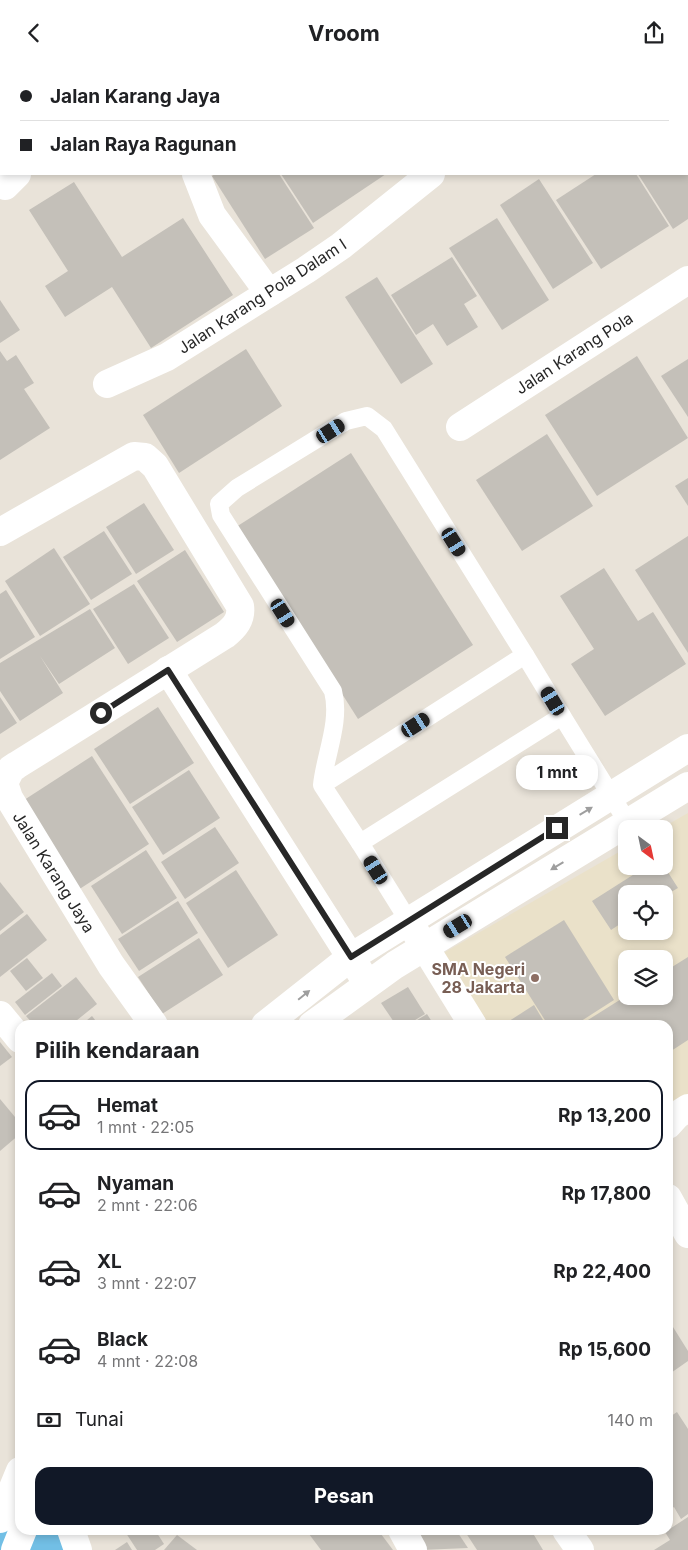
<!DOCTYPE html>
<html lang="id">
<head>
<meta charset="utf-8">
<style>
  :root { --surface:#fff; --page:#f6f6f6; --text:#202124; --muted:#757577; --line:#e0e0e0; --accent:#111827 }
  body { margin:0; font-family:Inter,sans-serif; background:var(--page); color:var(--text); height:100vh; display:flex; flex-direction:column; font-size:19px; white-space:nowrap }
  * { box-sizing:border-box; margin:0 }
  p { font-size:16px; color:var(--muted) }
  .icon { flex:none; width:28px; height:28px; fill:none; stroke:currentColor; stroke-width:2; stroke-linecap:round; stroke-linejoin:round }
  .map { position:relative; flex:1; overflow:hidden }
  .drawer { position:absolute; left:15px; top:955px; width:658px; height:515px; display:flex; flex-direction:column; background:var(--surface); border-radius:15px; box-shadow:0 2px 8px #0003 }
  .drawer>* { flex:none }
  .hud { position:absolute; left:0px; top:0px; width:689px; height:110px; box-shadow:0 2px 8px #0003; display:grid; align-content:center; height:110px; padding:0 20px; background:var(--surface) }
  .needle { width:32px; rotate:147deg }
  .tools { position:absolute; left:618px; top:755px; display:grid; gap:10px }
  .tools a { display:grid; place-items:center; width:55px; height:55px; border-radius:10px; background:var(--surface); box-shadow:0 2px 8px #0003; font-size:25px }
  .end { position:absolute; width:22px; height:22px; margin:-11px; border:6px solid #272727; background:#fff; box-shadow:0 0 0 2px #fff }
  .from { border-radius:50% }
  .bubble { position:absolute; height:35px; border-radius:15px; background:var(--surface); box-shadow:0 2px 8px #0003; font-size:16px; font-weight:700; line-height:35px; text-align:center }
  .car { position:absolute; width:15px; height:30px; margin:-15px -8px; border-radius:6px; box-shadow:0 0 4px 1px #0007; background:linear-gradient(#222 24%,#8ab4d8 0 40%,#222 0 76%,#8ab4d8 0 86%,#222 0) }
  .hud b { display:flex; align-items:center; gap:18px; height:48px; font-size:19px }
  .hud b+b { border-top:1px solid var(--line) }
  .hud i { width:12px; height:12px; background:var(--text) }
  ul { padding:0; list-style:none }
  li { display:flex; align-items:center; gap:15px; height:70px; margin:0 10px 8px; padding:0 10px; border:2px solid transparent; border-radius:15px }
  li div { flex:1 }
  li b { display:block; font-size:19px }
  li em { font-style:normal; font-weight:700 }
  li.selected { border-color:var(--accent) }
  li>.icon { width:45px; height:45px; stroke-width:1.5 }
  h2 { padding:0 20px; font-size:22px; line-height:60px }
  .pay { display:flex; align-items:center; gap:12px; height:55px; padding:0 20px; font-size:19px }
  .pay p { margin-inline-start:auto }
  .cta { display:flex; gap:10px; margin-top:auto; padding:10px 20px }
  .cta a { flex:1; height:58px; border-radius:15px; background:var(--accent); color:#fff; font-size:20px; font-weight:700; line-height:58px; text-align:center }
  header { display:flex; justify-content:space-between; align-items:center; height:65px; padding:0 20px; background:var(--surface); font-size:22px; font-weight:700 }
  .map>svg:first-child { display:block }
</style>
</head>
<body>
<header><svg class="icon" aria-label="back" viewBox="0 0 24 24"><path d="M15 5l-7 7 7 7"/></svg>Vroom<svg class="icon" aria-label="share" viewBox="0 0 24 24"><path d="M12 15V3M7 8l5-5 5 5M5 13v7h14v-7"/></svg></header>
<div class="map">
<svg width="688" height="1485" viewBox="0 0 688 1485">
  <rect width="100%" height="100%" fill="#e9e3d9"/>
  <path fill="#eae1c9" fill-rule="evenodd" d="M688 748V1036L668 1048V960H474L433 894 626 783V801H664V764H660ZM626 829H664V866H626ZM626 894H664V931H626Z"/>
  <g fill="none" stroke-linecap="round" stroke-linejoin="round">
    <path stroke="#72bfe5" stroke-width="60" d="M22 1465 41 1485"/>
  </g>
  <g fill="#c4c0b9">
    <path d="M215 109H279L314 163 265 194 212 111Z"/>
    <path d="M281 109H386L313 158Z"/>
    <path d="M596 109H636L669 161 601 204 556 135Z"/>
    <path d="M638 109H688V154L673 164Z"/>
    <path d="M539 114 593 198 553 224 500 140Z"/>
    <path d="M74 117 122 192 183 153 233 230 151 283 112 222 65 252 45 221 68 206 29 145Z"/>
    <path d="M497 153 549 235 502 265 449 183Z"/>
    <path d="M452 192 477 231 464 239 478 262 447 281 433 259 416 270 391 230Z"/>
    <path d="M377 212 433 299 401 319 345 232Z"/>
    <path d="M0 235 20 265 0 278Z"/>
    <path d="M246 284 282 341 179 408 143 350Z"/>
    <path d="M0 286 7 296 16 290 34 318 24 324 50 363 0 395Z"/>
    <path d="M637 291 688 373 597 431 545 350Z"/>
    <path d="M688 294V352L661 311Z"/>
    <path d="M547 369 593 441 522 486 476 415Z"/>
    <path d="M351 388 473 580 358 654 236 462Z"/>
    <path d="M688 413V441L675 421Z"/>
    <path d="M144 438 174 485 136 509 106 462Z"/>
    <path d="M104 466 132 509 91 535 63 492Z"/>
    <path d="M688 471V588L635 505Z"/>
    <path d="M54 483 90 539 40 571 5 516Z"/>
    <path d="M185 485 224 547 177 577 137 516Z"/>
    <path d="M604 503 638 556 653 547 686 599 605 651 571 599 594 584 560 531Z"/>
    <path d="M134 519 169 573 128 599 93 544Z"/>
    <path d="M6 525 35 572 0 594V529Z"/>
    <path d="M90 544 115 583 59 619 40 591 63 628 20 656 0 626V598Z"/>
    <path d="M0 632 17 658 0 669Z"/>
    <path d="M158 642 194 698 130 739 94 684Z"/>
    <path d="M92 691 149 779 78 825 21 737Z"/>
    <path d="M189 705 220 753 163 790 132 742Z"/>
    <path d="M215 762 239 798 185 834 161 797Z"/>
    <path d="M146 785 177 833 122 869 91 821Z"/>
    <path d="M647 801H664L678 823 664 831V829H626V855L611 865 592 836Z"/>
    <path d="M236 805 278 870 228 903 186 838Z"/>
    <path d="M0 817 24 847 0 866Z"/>
    <path d="M178 836 198 868 139 906 118 874Z"/>
    <path d="M27 849 47 875 0 912V870Z"/>
    <path d="M564 855 614 935 575 960H548L505 892Z"/>
    <path d="M199 873 223 910 162 949 138 912Z"/>
    <path d="M688 892V975L668 988V960H580L626 931H664V907Z"/>
    <path d="M27 893 43 913 26 926 10 906Z"/>
    <path d="M52 908 62 921 25 950 15 937Z"/>
    <path d="M76 912 97 939 71 960H34L26 951Z"/>
    <path d="M408 922 425 949 407 960H396L381 938Z"/>
    <path d="M534 940 546 960H503Z"/>
    <path d="M427 949 434 960H409Z"/>
    <path d="M92 951 99 960H81Z"/>
    <path d="M0 977 12 992 0 1001Z"/>
    <path d="M0 1034 20 1058V1069L0 1086Z"/>
    <path d="M668 1254 688 1286V1296L668 1310Z"/>
    <path d="M677 1347 688 1364V1449L681 1454 674 1442 668 1446V1353Z"/>
    <path d="M688 1452V1485H654L670 1475 665 1467Z"/>
    <path d="M124 1465H155L164 1479 155 1485H137Z"/>
    <path d="M306 1465H378L393 1485H321Z"/>
    <path d="M408 1465H456L468 1483 421 1485Z"/>
    <path d="M464 1465H531L543 1485H477Z"/>
    <path d="M177 1470 197 1485H164Z"/>
    <path d="M127 1477 132 1485H115Z"/>
  </g>
  <g fill="none" stroke-linecap="round" stroke-linejoin="round">
    <g stroke="#fff" stroke-width="18">
      <path d="M525 590 562 651"/>
      <path d="M322 720C325 690 341 657 333 626L221 450 219 439 237 423 346 356 367 351 384 364 525 590 322 720 360 778 562 651 628 758"/>
      <path d="M360 778 408 855"/>
    </g>
    <g stroke="#fff" stroke-width="28">
      <path d="M659 0 660 1"/>
      <path d="M118 1 119 0"/>
      <path d="M579 1 581 0"/>
      <path d="M688 45V46"/>
      <path d="M196 109 212 150 269 228"/>
      <path d="M5 121 17 109"/>
      <path d="M107 319 167 292 306 205 341 181 431 109"/>
      <path d="M460 362 688 215"/>
      <path d="M0 467 134 391 145 392 155 401 240 541C242 554 235 562 225 570L17 700 11 704 4 718 9 733 111 900 154 960"/>
      <path d="M168 605 367 918"/>
      <path d="M408 855 473 960"/>
      <path d="M0 950 20 974"/>
      <path d="M668 1060 677 1050 688 1043"/>
      <path d="M668 1133 688 1169"/>
      <path d="M71 1465 78 1485"/>
      <path d="M402 1465 413 1485"/>
      <path d="M566 1465 580 1485"/>
    </g>
    <g stroke="#fff" stroke-width="28">
      <path d="M265 960 351 892 688 683"/>
      <path d="M312 960 395 900 688 721"/>
      <path d="M0 1454 20 1406"/>
      <path d="M15 1485 23 1465"/>
    </g>
  </g>
  <defs><path id="oneway-solid" d="M-6-.8H1V-3.2L6.5 0L1 3.2V.8H-6Z" transform="scale(1.25)"/></defs>
  <g fill="#9e9e9e">
    <use href="#oneway-solid" transform="translate(586 746) rotate(-31)"/>
    <use href="#oneway-solid" transform="translate(557 801) rotate(149)"/>
    <use href="#oneway-solid" transform="translate(304 930) rotate(-39)"/>
  </g>
  <g fill="none" stroke-linecap="round" stroke-linejoin="round">
    <path stroke="#272727" stroke-width="6" d="M101 648 168 605 351 892 557 763"/>
  </g>
  <circle fill="#8d6e63" stroke="#fff" stroke-width="2" cx="535" cy="913" r="5"/>
  <g text-anchor="middle" stroke-width="4" stroke-linejoin="round" paint-order="stroke">
    <g font-size="16" fill="#272727" stroke="#fff">
      <text transform="translate(262 231) rotate(-33)" y="6">Jalan Karang Pola Dalam I</text>
      <text transform="translate(574 288) rotate(-33)" y="6">Jalan Karang Pola</text>
      <text transform="translate(54 807) rotate(58)" y="6">Jalan Karang Jaya</text>
    </g>
    <g font-size="16" font-weight="bold" fill="#785e54" stroke="#fff" text-anchor="end">
      <text x="525" y="910">SMA Negeri<tspan x="525" dy="18">28 Jakarta</tspan></text>
    </g>
  </g>
</svg>
<div class="tools">
<a><svg class="needle" viewBox="-14 -14 28 28"><path d="M0-13l5 13h-10z" fill="#e53935"/><path d="M0 13l5-13h-10z" fill="#757577"/></svg></a>
<a><svg class="icon" aria-label="locate" viewBox="0 0 24 24"><circle cx="12" cy="12" r="6"/><path d="M12 2v4M12 18v4M2 12h4M18 12h4"/></svg></a>
<a><svg class="icon" aria-label="layers" viewBox="0 0 24 24"><path d="M12 4l9 5-9 5-9-5zM3 14l9 5 9-5"/></svg></a>
</div>
<i class="end from" style="left:101px;top:648px"></i>
<i class="end" style="left:557px;top:763px"></i>
<div class="bubble" style="left:516px;top:690px;width:82px">1 mnt</div>
<i class="car" style="left:331px;top:366px;rotate:58deg"></i>
<i class="car" style="left:454px;top:477px;rotate:148deg"></i>
<i class="car" style="left:283px;top:548px;rotate:148deg"></i>
<i class="car" style="left:553px;top:636px;rotate:329deg"></i>
<i class="car" style="left:416px;top:660px;rotate:57deg"></i>
<i class="car" style="left:376px;top:805px;rotate:328deg"></i>
<i class="car" style="left:458px;top:861px;rotate:239deg"></i>
<div class="hud">
<b><i class="from"></i>Jalan Karang Jaya</b>
<b><i></i>Jalan Raya Ragunan</b>
</div>
<section class="drawer">
<h2>Pilih kendaraan</h2>
<ul>
<li class="selected"><svg class="icon" aria-label="car" viewBox="0 0 24 24"><path d="M5 17H2v-5l4-1 3-4h7l3 4 3 1v5h-3M9 17h6M6 11h13"/><circle cx="7" cy="17" r="2"/><circle cx="17" cy="17" r="2"/></svg><div><b>Hemat</b><p>1 mnt · 22:05</p></div><em>Rp 13,200</em></li>
<li><svg class="icon" aria-label="car" viewBox="0 0 24 24"><path d="M5 17H2v-5l4-1 3-4h7l3 4 3 1v5h-3M9 17h6M6 11h13"/><circle cx="7" cy="17" r="2"/><circle cx="17" cy="17" r="2"/></svg><div><b>Nyaman</b><p>2 mnt · 22:06</p></div><em>Rp 17,800</em></li>
<li><svg class="icon" aria-label="car" viewBox="0 0 24 24"><path d="M5 17H2v-5l4-1 3-4h7l3 4 3 1v5h-3M9 17h6M6 11h13"/><circle cx="7" cy="17" r="2"/><circle cx="17" cy="17" r="2"/></svg><div><b>XL</b><p>3 mnt · 22:07</p></div><em>Rp 22,400</em></li>
<li><svg class="icon" aria-label="car" viewBox="0 0 24 24"><path d="M5 17H2v-5l4-1 3-4h7l3 4 3 1v5h-3M9 17h6M6 11h13"/><circle cx="7" cy="17" r="2"/><circle cx="17" cy="17" r="2"/></svg><div><b>Black</b><p>4 mnt · 22:08</p></div><em>Rp 15,600</em></li>
</ul>
<div class="pay"><svg class="icon" aria-label="cash" viewBox="0 0 24 24"><path d="M3 7h18v10H3z"/><circle cx="12" cy="12" r="2"/></svg>Tunai<p>140 m</p></div>
<div class="cta"><a>Pesan</a></div>
</section>
</div>
</body>
</html>
